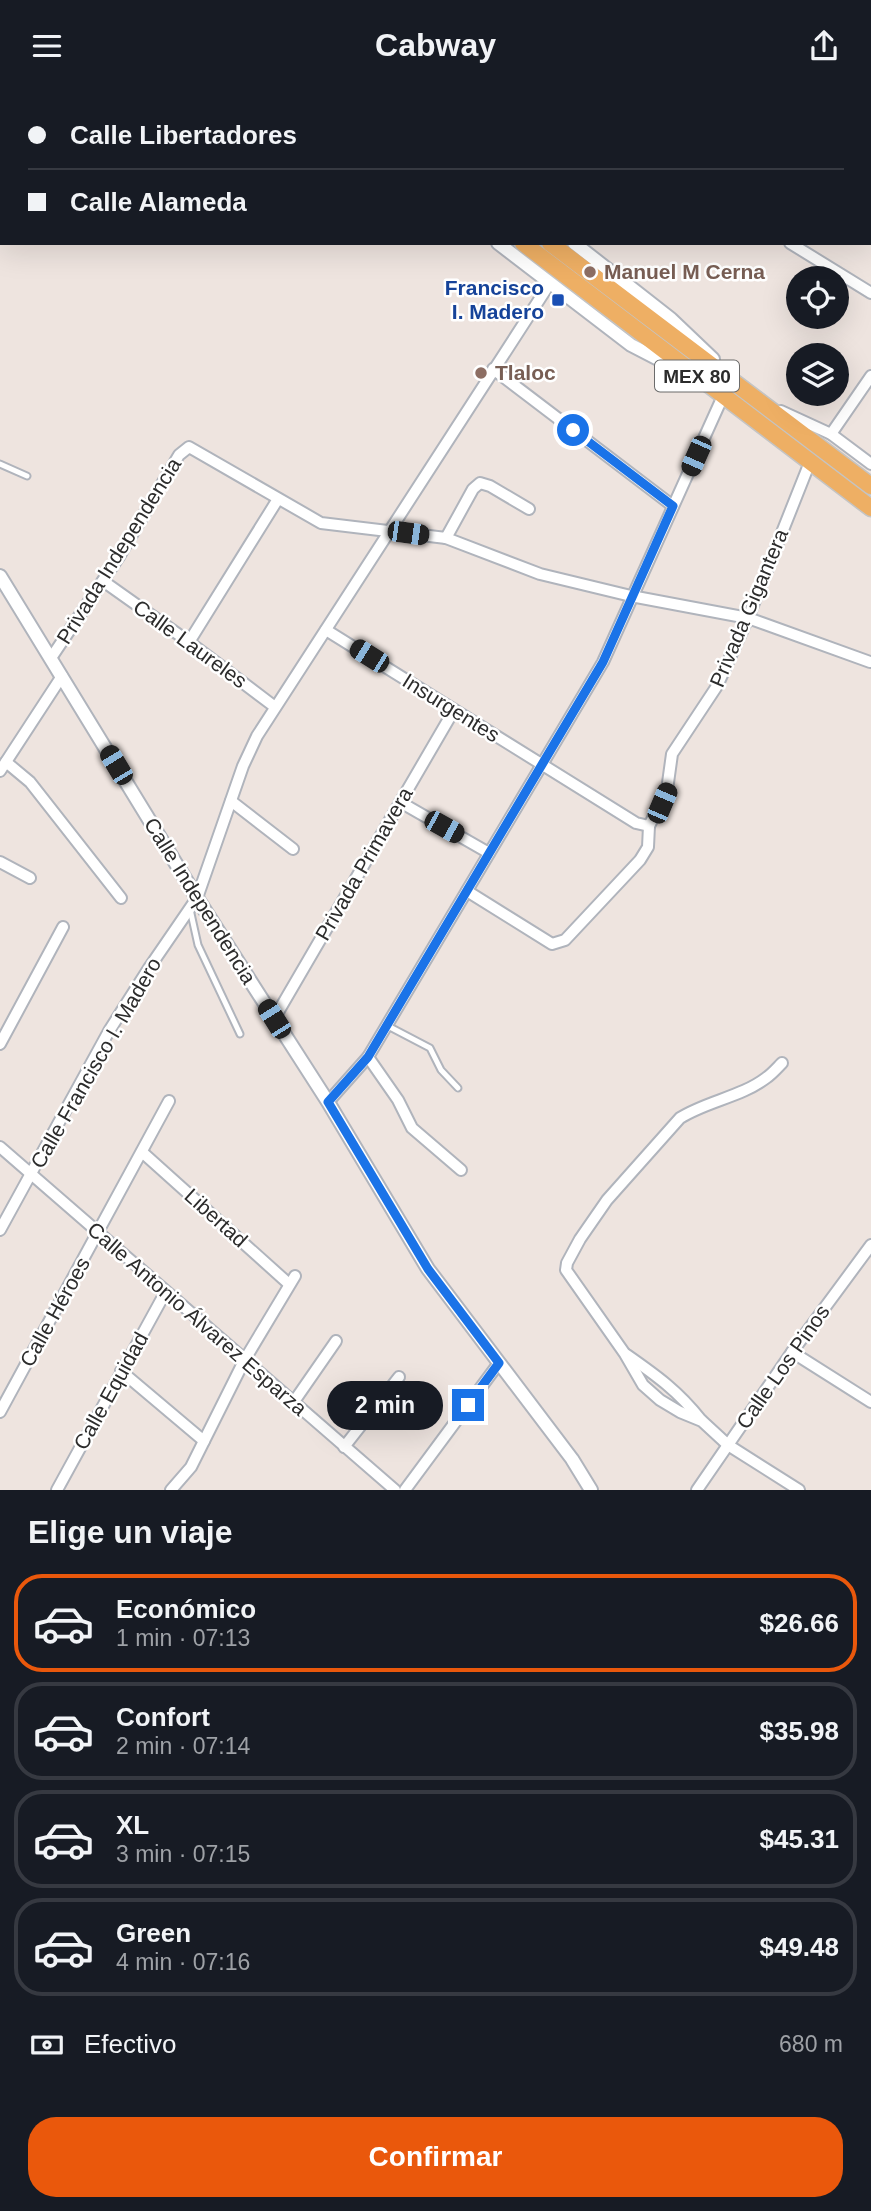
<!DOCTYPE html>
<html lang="es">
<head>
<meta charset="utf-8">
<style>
  :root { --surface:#171b24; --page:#242831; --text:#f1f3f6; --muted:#9ea1a6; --line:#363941; --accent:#ea580c }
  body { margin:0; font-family:Helvetica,sans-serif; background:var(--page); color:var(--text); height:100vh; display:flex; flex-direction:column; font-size:26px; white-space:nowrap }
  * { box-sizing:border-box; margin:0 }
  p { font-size:23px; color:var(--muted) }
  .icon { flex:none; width:38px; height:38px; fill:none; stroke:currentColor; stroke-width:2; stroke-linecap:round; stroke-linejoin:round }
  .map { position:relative; height:1399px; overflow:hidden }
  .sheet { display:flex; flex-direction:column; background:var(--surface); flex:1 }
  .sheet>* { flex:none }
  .banner { position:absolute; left:0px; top:0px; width:872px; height:154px; box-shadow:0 7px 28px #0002; display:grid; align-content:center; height:154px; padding:0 28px; background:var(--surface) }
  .tools { position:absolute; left:786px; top:175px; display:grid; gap:14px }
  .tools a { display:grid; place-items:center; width:63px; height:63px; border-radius:50%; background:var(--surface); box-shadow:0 7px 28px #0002; font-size:35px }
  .end { position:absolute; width:32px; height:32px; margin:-16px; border:9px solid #1a73e8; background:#fff; box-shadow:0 0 0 4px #fff }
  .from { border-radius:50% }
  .bubble { position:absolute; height:49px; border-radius:24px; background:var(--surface); box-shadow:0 7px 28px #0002; font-size:23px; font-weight:800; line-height:49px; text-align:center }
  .car { position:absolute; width:21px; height:42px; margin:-21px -10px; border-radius:9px; box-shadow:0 0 5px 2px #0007; background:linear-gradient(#222 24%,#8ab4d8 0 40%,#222 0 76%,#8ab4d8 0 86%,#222 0) }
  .banner b { display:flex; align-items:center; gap:24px; height:66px; font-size:26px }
  .banner b+b { border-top:2px solid var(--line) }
  .banner i { width:18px; height:18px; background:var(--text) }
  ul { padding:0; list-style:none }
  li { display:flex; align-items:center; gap:21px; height:98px; margin:0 14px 10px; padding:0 14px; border:4px solid var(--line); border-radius:28px }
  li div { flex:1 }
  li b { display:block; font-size:26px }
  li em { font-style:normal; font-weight:800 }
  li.selected { border-color:var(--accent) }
  li>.icon { width:63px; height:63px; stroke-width:1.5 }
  h2 { padding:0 28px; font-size:32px; line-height:84px }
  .pay { display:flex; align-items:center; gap:18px; height:77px; padding:0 28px; font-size:26px }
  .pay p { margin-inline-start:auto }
  .cta { display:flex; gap:14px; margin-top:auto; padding:14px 28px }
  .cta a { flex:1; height:80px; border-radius:28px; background:var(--accent); color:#fff; font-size:28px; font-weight:800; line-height:80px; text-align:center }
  header { display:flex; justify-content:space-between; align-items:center; height:91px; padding:0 28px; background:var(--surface); font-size:32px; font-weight:800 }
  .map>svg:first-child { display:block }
</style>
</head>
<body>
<header><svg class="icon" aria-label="menu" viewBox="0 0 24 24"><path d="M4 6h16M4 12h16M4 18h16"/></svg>Cabway<svg class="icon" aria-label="share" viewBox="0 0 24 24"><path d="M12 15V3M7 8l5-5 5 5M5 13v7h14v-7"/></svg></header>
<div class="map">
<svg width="871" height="1399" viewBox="0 0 871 1399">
  <rect width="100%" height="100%" fill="#eee4df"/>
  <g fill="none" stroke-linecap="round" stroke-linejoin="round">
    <defs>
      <g id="service">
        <path d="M238 0 241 2"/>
        <path d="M134 2 135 0"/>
        <path d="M0 50H2"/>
        <path d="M0 373 27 385"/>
        <path d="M190 818 198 854 240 943"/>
        <path d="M386 934 430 957 441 979 458 997"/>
      </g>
      <g id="minor">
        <path d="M541 0 544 2"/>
        <path d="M391 2 392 0"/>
        <path d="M669 2 670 0"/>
        <path d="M790 152 871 202"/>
        <path d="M493 278 673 415"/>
        <path d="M781 320 831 343 871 373"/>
        <path d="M831 343 871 285"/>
        <path d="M446 447 473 398 480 392 490 395 529 418"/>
        <path d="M103 490 189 551 275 616"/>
        <path d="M326 539 636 732 649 735"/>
        <path d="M189 551 278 408"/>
        <path d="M51 567 120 464 179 364 189 356 321 432 446 447 540 483 631 505 748 527 870 571"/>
        <path d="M6 671 30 691 121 807"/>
        <path d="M0 680 62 585"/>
        <path d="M231 710 293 758"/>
        <path d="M400 711 489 762"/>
        <path d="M649 735 667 699 672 663 717 595 748 527 810 371"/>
        <path d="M0 771 30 787"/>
        <path d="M467 800 552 853 565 849 640 769 648 756 649 735"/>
        <path d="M274 928 454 619"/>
        <path d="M0 953 63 836"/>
        <path d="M368 966 398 1009 412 1037 461 1079"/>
        <path d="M782 972C777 977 772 983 766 987 741 1006 707 1010 680 1027L607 1109 580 1148 567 1172 566 1179 625 1263 643 1294 660 1309 680 1321 702 1330 728 1354 799 1399"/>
        <path d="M328 1011 368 966 603 571 723 305"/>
        <path d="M0 1056 395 1399"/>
        <path d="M142 1061 289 1193"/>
        <path d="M0 1139 109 940 149 877 197 807 243 675 257 645 550 192"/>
        <path d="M792 1261 871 1311"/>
        <path d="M627 1264C657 1285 678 1300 701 1329"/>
        <path d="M121 1280 204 1350"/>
        <path d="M293 1312 336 1250"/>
        <path d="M0 1321 169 1010"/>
        <path d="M344 1356 399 1286"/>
        <path d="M57 1399 165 1202"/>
        <path d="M171 1399 191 1376 244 1270 295 1185"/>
        <path d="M405 1399 499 1272"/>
        <path d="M697 1399 792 1261 871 1154"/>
      </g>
      <g id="tertiary">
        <path d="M299 0 301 2"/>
        <path d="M375 0 378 2"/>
        <path d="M498 152 631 254 687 283"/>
        <path d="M574 152 671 228 713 268"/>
        <path d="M0 485 197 807 328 1011 428 1178 572 1368 591 1399"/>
      </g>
      <g id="primary">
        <path d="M323 0 326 2"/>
        <path d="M349 0 351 2"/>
        <path d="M523 152 871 417"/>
        <path d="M550 152 871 395"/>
      </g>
    </defs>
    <use href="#service" stroke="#b0b4bc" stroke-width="9"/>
    <use href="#minor" stroke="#b0b4bc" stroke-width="14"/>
    <use href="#tertiary" stroke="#b0b4bc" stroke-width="16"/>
    <use href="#primary" stroke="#c4c4c4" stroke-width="19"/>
    <use href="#service" stroke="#fff" stroke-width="5"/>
    <use href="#minor" stroke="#fff" stroke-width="10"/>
    <use href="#tertiary" stroke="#fff" stroke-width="12"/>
    <use href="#primary" stroke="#eeaf64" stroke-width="16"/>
  </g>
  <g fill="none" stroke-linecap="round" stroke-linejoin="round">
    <path stroke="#1a73e8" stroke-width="9" d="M468 1314 499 1272 428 1178 328 1011 368 966 603 571 673 415 573 339"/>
  </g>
  <g fill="#8d6e63" stroke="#fff" stroke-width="2.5">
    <circle cx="590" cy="181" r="7"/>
    <circle cx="481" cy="282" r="7"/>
  </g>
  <rect fill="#1a4fb4" stroke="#fff" stroke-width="2.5" x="551" y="202" width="14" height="14" rx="3.5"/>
  <g text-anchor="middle" stroke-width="5" stroke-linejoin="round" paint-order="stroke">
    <rect fill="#fff" stroke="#6b6b6b" stroke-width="2" x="655" y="269.5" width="84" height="31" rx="5"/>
    <g font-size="19" font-weight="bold" fill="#2c2c2c">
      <text x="697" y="292">MEX 80</text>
    </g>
    <g font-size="21" font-weight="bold" fill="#785e54" stroke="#fff" text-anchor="start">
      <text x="604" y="188">Manuel M Cerna</text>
      <text x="495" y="289">Tlaloc</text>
    </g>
    <g font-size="21" font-weight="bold" fill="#164399" stroke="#fff" text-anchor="end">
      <text x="544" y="204">Francisco<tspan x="544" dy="24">I. Madero</tspan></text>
    </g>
    <g font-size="21" fill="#2c2c2c" stroke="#fff">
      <text transform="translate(119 460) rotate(-58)" y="7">Privada Independencia</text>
      <text transform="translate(749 517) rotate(-67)" y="7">Privada Gigantera</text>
      <text transform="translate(190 553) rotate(36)" y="7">Calle Laureles</text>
      <text transform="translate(451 617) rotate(32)" y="7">Insurgentes</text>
      <text transform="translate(364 773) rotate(-60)" y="7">Privada Primavera</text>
      <text transform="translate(200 810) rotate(58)" y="7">Calle Independencia</text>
      <text transform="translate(96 972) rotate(-60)" y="7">Calle Francisco I. Madero</text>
      <text transform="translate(216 1127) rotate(42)" y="7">Libertad</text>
      <text transform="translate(55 1221) rotate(-61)" y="7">Calle Héroes</text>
      <text transform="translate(197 1228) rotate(41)" y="7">Calle Antonio Álvarez Esparza</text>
      <text transform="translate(783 1276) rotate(-55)" y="7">Calle Los Pinos</text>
      <text transform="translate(111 1300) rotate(-61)" y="7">Calle Equidad</text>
    </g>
  </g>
</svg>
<div class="tools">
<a><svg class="icon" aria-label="locate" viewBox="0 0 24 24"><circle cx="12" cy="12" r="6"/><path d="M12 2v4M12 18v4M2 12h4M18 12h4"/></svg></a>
<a><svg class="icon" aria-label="layers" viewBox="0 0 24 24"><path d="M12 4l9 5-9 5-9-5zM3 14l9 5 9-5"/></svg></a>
</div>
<i class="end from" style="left:573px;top:339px"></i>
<i class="end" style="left:468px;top:1314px"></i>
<div class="bubble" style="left:327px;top:1290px;width:116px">2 min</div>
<i class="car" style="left:696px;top:365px;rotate:204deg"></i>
<i class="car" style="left:408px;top:442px;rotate:98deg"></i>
<i class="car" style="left:369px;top:565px;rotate:302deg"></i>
<i class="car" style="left:116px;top:674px;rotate:329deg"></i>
<i class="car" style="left:662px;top:712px;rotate:23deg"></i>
<i class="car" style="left:444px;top:736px;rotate:119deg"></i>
<i class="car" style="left:274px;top:928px;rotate:328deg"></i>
<div class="banner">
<b><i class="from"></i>Calle Libertadores</b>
<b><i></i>Calle Alameda</b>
</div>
</div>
<section class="sheet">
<h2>Elige un viaje</h2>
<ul>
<li class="selected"><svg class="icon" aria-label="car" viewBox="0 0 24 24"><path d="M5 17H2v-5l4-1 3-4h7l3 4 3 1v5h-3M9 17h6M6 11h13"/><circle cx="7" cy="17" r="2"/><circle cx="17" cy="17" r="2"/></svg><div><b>Económico</b><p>1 min · 07:13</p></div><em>$26.66</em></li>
<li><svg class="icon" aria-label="car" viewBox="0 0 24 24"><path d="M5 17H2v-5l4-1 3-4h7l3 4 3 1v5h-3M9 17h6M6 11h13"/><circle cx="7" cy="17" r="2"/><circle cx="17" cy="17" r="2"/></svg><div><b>Confort</b><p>2 min · 07:14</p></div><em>$35.98</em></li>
<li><svg class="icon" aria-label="car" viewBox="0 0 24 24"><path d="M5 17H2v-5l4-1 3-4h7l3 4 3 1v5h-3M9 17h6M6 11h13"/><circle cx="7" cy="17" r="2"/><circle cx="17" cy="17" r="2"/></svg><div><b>XL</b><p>3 min · 07:15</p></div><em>$45.31</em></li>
<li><svg class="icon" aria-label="car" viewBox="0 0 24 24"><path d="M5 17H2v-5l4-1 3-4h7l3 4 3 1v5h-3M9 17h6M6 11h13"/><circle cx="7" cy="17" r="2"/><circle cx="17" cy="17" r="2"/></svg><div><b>Green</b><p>4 min · 07:16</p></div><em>$49.48</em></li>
</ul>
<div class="pay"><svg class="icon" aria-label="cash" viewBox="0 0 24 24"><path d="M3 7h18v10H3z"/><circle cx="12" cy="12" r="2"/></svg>Efectivo<p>680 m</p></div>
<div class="cta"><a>Confirmar</a></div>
</section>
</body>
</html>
